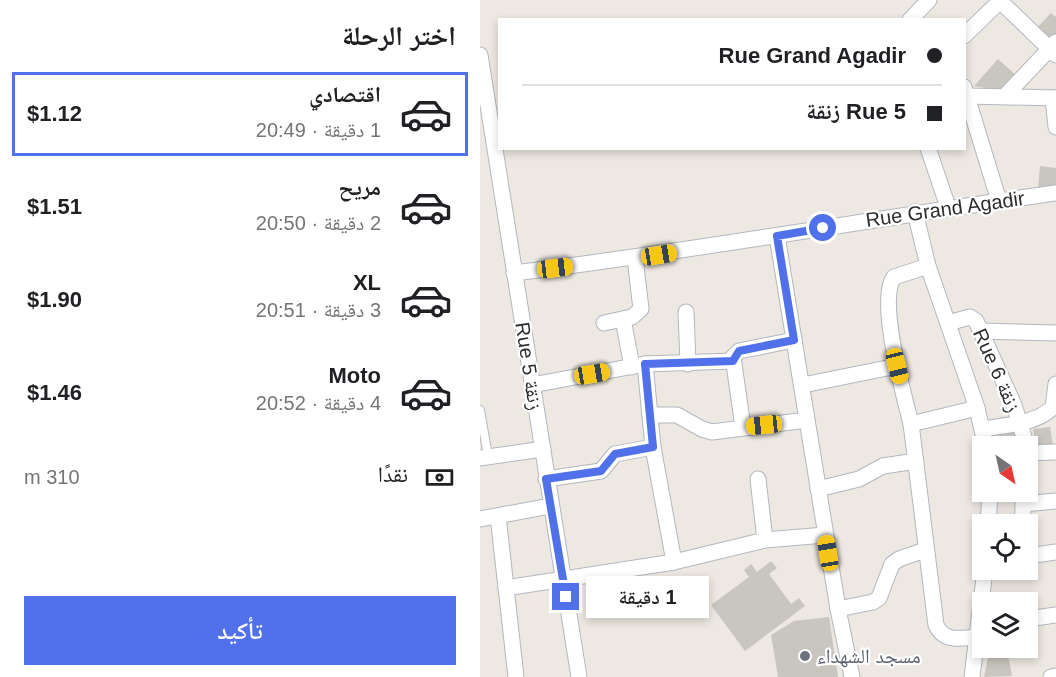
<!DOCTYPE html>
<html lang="ar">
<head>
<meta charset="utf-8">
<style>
  :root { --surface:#fff; --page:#f6f6f6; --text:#202124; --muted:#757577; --line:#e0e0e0; --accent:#5171ea }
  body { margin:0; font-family:Arial,"Noto Naskh Arabic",sans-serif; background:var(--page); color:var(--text); direction:rtl; height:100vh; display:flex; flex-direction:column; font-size:22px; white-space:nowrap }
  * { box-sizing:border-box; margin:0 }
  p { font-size:20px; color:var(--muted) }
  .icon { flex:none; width:33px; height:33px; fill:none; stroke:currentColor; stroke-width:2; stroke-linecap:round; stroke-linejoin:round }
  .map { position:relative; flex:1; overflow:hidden; direction:ltr }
  .drawer { display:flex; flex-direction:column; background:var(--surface); width:480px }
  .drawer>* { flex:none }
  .banner { position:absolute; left:18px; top:18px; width:468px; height:132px; border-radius:0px; box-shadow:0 3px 9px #0003; direction:rtl; display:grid; align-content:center; height:132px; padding:0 24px; background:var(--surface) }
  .needle { width:39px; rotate:146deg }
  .fabs { position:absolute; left:492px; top:436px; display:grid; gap:12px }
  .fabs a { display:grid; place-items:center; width:66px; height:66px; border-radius:0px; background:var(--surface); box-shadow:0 3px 9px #0003; font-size:30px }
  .end { position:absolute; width:27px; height:27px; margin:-14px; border:8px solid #5171ea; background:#fff; box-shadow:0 0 0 3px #fff }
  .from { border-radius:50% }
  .bubble { position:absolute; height:42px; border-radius:0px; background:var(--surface); box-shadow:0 3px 9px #0003; font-size:20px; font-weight:600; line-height:42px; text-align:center; direction:rtl }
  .car { position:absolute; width:18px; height:36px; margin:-18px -9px; border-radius:8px; box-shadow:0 0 4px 2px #0007; background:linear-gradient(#f5c518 24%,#345 0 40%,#f5c518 0 76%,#345 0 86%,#f5c518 0) }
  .banner b { display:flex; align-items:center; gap:21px; height:57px; font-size:22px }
  .banner b+b { border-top:2px solid var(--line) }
  .banner i { width:15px; height:15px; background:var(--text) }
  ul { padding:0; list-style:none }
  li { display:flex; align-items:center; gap:18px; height:84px; margin:0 12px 9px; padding:0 12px; border:3px solid transparent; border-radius:0px }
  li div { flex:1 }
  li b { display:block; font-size:22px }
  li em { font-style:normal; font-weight:600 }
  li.selected { border-color:var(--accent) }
  li>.icon { width:54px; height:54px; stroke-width:1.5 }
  h2 { padding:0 24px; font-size:27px; line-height:72px }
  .pay { display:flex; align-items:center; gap:15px; height:66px; padding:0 24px; font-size:22px }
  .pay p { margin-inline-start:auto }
  .cta { display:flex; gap:12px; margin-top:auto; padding:12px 24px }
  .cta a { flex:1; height:69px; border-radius:0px; background:var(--accent); color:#fff; font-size:24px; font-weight:600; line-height:69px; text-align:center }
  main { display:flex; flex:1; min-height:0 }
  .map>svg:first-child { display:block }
</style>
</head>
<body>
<main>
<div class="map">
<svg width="576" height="677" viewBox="0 0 576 677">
  <rect width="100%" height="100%" fill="#ede8e1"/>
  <g fill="#c9c6bf">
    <path d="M571 13 576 17V37L571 43 556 29Z"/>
    <path d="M518 59 538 77 525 91 494 86Z"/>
    <path d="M560 166 576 168V187L558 190Z"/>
    <path d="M570 427 573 446 556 448 553 429Z"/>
    <path d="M543 430 546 447H522L518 434Z"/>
    <path d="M291 561 297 568 289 574 311 604 319 598 325 606 265 651 231 605 269 577 264 570 271 564 277 572Z"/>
    <path d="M349 617 358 677H298L291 635 314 621Z"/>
    <path d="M527 649 532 676 504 677 509 652Z"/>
  </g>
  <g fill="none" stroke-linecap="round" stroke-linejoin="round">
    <defs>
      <path id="service" d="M0 410 8 456"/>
      <g id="minor">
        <path d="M520 1 576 55"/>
        <path d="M430 20 449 0"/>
        <path d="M484 36 521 0"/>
        <path d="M0 55 99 677"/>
        <path d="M484 87 519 201"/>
        <path d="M488 96 576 98"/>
        <path d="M525 96 576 42"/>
        <path d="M573 98 576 127"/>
        <path d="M448 148 468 207"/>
        <path d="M435 212 448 266 497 408 506 447"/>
        <path d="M297 236 358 609 372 677"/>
        <path d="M448 266 414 277C397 300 424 395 431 424L497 408"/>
        <path d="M34 273C216 251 395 218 576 193"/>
        <path d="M206 312 208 364"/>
        <path d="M143 319 152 367"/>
        <path d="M124 323 152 317 161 309 155 258"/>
        <path d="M468 323 490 317 496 321 534 405 547 447"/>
        <path d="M500 331 576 333"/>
        <path d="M165 364 173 447 194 562"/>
        <path d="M52 385 165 364 253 361"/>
        <path d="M323 385 417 366"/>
        <path d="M170 415H197L222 429 232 432 327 420"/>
        <path d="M431 424 456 625C464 643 481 638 498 637"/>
        <path d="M263 427 253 357 259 351 314 340"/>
        <path d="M503 429C525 425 557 424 573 407L576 384"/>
        <path d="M548 453 576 452"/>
        <path d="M0 458 63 449"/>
        <path d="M66 479 121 471 135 454 173 447"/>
        <path d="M278 479 285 540"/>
        <path d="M338 489 379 479 403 466 436 461"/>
        <path d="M543 504 576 501"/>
        <path d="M18 516 36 677"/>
        <path d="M0 519 70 506"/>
        <path d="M508 525 510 492"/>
        <path d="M542 525 544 492"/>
        <path d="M548 556 576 552"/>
        <path d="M26 588 194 562 285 540 345 535"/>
        <path d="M358 609 393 602 399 598 412 564 419 559 445 550"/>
        <path d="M548 619 576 615"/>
        <path d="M492 677 505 570"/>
        <path d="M571 677 576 676"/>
      </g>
    </defs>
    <use href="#service" stroke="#b4b7bf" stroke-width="10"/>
    <use href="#minor" stroke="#b4b7bf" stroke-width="17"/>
    <use href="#service" stroke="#fff" stroke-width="8"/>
    <use href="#minor" stroke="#fff" stroke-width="15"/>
  </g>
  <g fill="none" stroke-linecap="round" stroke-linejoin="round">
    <path stroke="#5171ea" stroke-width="8" d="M86 597 66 479 121 471 135 454 173 447 165 364 253 361 259 351 314 340 297 236 343 228"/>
  </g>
  <circle fill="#6b7280" stroke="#fff" stroke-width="2" cx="325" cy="656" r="6"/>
  <g text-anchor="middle" stroke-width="4.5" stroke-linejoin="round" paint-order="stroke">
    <g font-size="20" fill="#2d2d2d" stroke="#fff">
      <text transform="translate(465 209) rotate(-8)" y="7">Rue Grand Agadir</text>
      <text transform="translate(49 366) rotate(81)" y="7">Rue 5 زنقة</text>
      <text transform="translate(517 370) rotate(66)" y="7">Rue 6 زنقة</text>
    </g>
    <g font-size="20" fill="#5b616d" stroke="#fff" text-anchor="start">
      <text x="337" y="663">مسجد الشهداء</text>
    </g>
  </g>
</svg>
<div class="fabs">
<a><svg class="needle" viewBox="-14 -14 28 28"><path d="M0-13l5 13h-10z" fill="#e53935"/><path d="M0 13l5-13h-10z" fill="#757577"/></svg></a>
<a><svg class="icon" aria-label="locate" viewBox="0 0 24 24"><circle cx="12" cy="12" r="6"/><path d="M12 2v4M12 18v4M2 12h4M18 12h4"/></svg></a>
<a><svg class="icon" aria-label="layers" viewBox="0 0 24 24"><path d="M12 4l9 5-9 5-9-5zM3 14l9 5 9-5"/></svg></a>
</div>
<i class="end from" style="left:343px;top:228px"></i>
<i class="end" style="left:86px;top:597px"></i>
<div class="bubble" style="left:106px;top:576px;width:123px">1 دقيقة</div>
<i class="car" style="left:179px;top:255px;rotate:81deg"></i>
<i class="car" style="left:75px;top:268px;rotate:83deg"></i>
<i class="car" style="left:417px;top:366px;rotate:166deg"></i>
<i class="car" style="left:112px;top:374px;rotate:80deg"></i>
<i class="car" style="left:284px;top:425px;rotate:264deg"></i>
<i class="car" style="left:348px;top:553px;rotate:351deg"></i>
<div class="banner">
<b><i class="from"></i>Rue Grand Agadir</b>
<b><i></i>Rue 5 زنقة</b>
</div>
</div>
<section class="drawer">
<h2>اختر الرحلة</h2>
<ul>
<li class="selected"><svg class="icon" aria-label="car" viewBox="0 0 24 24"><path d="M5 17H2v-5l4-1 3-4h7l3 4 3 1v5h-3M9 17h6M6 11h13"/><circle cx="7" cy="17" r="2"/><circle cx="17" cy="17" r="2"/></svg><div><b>اقتصادي</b><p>1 دقيقة · 20:49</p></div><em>$1.12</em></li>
<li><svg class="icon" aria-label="car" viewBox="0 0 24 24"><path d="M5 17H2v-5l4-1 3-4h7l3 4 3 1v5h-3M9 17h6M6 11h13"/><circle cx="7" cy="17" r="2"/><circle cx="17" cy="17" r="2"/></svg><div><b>مريح</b><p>2 دقيقة · 20:50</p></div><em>$1.51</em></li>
<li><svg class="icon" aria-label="car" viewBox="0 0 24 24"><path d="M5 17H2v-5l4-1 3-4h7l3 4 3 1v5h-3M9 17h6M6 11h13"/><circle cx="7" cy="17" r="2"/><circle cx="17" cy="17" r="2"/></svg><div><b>XL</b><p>3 دقيقة · 20:51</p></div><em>$1.90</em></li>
<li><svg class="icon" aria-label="car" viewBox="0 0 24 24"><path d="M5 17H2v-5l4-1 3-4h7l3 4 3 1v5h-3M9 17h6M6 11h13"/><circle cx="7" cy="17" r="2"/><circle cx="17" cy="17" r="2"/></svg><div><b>Moto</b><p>4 دقيقة · 20:52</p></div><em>$1.46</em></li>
</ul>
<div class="pay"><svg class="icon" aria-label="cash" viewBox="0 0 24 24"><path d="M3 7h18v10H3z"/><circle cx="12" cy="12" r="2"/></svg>نقدًا<p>310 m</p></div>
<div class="cta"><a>تأكيد</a></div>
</section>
</main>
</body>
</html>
